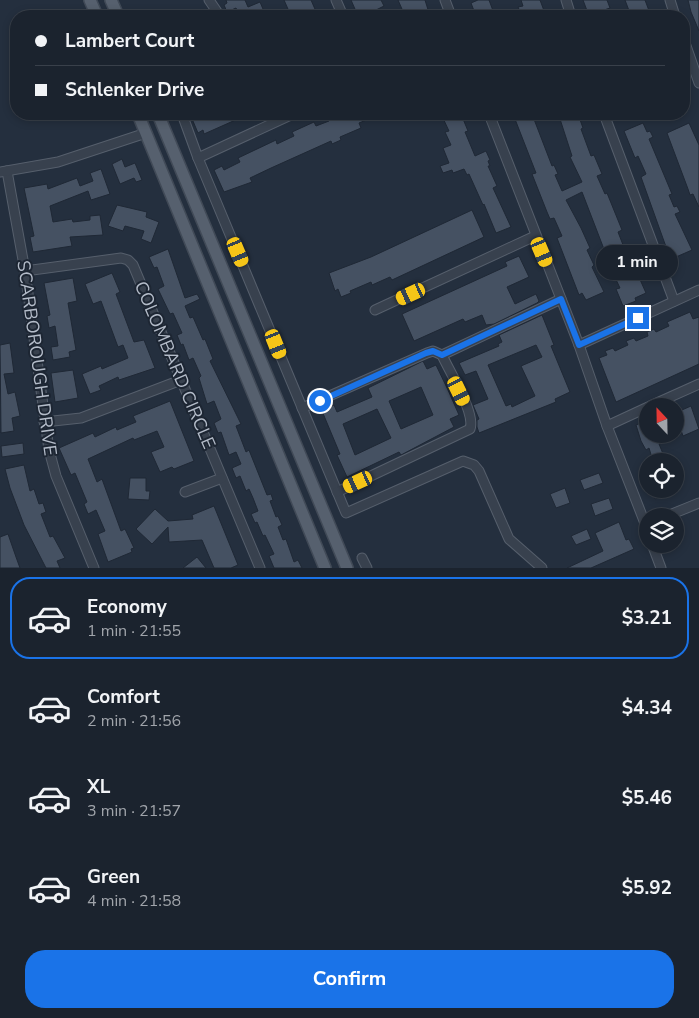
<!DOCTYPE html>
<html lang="en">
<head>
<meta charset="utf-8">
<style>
  :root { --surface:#1b232e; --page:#282f3a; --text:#f1f3f6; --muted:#a0a4aa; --line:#39404a; --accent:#1a73e8 }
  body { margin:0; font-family:"Nunito Sans",sans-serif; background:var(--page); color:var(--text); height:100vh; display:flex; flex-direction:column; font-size:19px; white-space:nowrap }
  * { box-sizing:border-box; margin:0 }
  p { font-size:16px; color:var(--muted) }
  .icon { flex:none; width:28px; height:28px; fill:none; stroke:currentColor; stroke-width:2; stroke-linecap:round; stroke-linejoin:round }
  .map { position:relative; height:568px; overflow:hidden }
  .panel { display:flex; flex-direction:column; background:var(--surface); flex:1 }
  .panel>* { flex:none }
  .banner { position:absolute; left:10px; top:10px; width:680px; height:110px; border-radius:20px; box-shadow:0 2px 8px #0003,0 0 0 1px var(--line); display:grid; align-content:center; height:110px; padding:0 25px; background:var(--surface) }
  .needle { width:32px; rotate:338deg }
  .buttons { position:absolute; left:639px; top:398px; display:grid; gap:10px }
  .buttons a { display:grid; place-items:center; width:45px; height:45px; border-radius:50%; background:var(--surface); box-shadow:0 2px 8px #0003,0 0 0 1px var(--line); font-size:25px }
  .end { position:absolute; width:22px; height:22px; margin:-11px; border:6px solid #1a73e8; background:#fff; box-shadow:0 0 0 2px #fff }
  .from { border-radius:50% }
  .bubble { position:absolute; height:35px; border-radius:18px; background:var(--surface); box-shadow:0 2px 8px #0003,0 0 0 1px var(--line); font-size:16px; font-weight:700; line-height:35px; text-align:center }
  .car { position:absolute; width:15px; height:30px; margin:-15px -8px; border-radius:6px; box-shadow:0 0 4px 1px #0007; background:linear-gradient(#f5c518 24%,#345 0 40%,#f5c518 0 76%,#345 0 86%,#f5c518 0) }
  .banner b { display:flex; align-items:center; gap:18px; height:48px; font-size:19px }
  .banner b+b { border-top:1px solid var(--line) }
  .banner i { width:12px; height:12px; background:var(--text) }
  ul { padding:9px 0 0; list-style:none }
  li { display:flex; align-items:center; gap:15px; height:82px; margin:0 10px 8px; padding:0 15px; border:2px solid transparent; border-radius:20px }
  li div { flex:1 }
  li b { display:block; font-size:19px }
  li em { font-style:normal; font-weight:700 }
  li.active { border-color:var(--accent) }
  li>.icon { width:45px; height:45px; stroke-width:1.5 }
  .primary-button { display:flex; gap:10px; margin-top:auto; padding:10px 25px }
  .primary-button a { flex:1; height:58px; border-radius:20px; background:var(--accent); color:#fff; font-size:20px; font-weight:700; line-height:58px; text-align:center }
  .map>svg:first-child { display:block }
</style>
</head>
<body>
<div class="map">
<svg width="699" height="568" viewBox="0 0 699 568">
  <rect width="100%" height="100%" fill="#242f3e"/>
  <g fill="#455162" stroke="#1f2835" fill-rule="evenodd">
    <path d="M226 0H245L248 7 260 2 266 16H240L236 8 227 12 224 5 227 3Z"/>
    <path d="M284 0H311L318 16H291Z"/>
    <path d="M351 0H381L384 6 376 10 379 16H358Z"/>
    <path d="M398 0H425L430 16H405Z"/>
    <path d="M478 0H489L495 16H476L471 3Z"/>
    <path d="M521 0H540L546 16H522L518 7 523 6Z"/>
    <path d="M583 0H607L610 8 601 11 603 16H589Z"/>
    <path d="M625 0H645L651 16H631Z"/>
    <path d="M688 0H699V31L691 12Z"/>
    <path d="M190 114H249L204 134 203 130 198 133Z"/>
    <path d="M332 114H381L359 123 361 128 340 137 341 140 332 144 331 141 271 168 250 178 252 182 224 192 214 170 222 166 224 170 240 162 238 158 276 140 277 144 294 136 292 132 314 122 316 126 329 121 327 116Z"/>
    <path d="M441 114H461L468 131 465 132 475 156 486 151 490 160 488 161 490 166H488L497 186 493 188 511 227 496 233 484 204 483 205 469 174 467 175 464 169 453 173 452 170 443 173 440 166 449 163 443 148 451 145 445 132 449 131Z"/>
    <path d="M513 114H532L552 166 554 165 558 174 555 175 562 191 582 182 570 157 572 156 560 119 562 118 561 114H578L583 128 581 129 591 156 594 155 602 174 597 176 605 194 607 193 622 230 618 232 625 250 629 249 632 256 630 257 646 293 635 298 636 301 623 306 616 289 620 288 611 269 615 268 610 256 607 257 582 192 566 200 581 228 590 248 587 250 594 265 592 267 604 292 586 300 582 293 579 295 557 238 562 236 554 218 550 219 547 212 532 174 536 173Z"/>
    <path d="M643 123 647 132 650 131 653 137 649 139 672 194 669 195 674 207 677 206 680 212 675 214 692 250 676 257 672 250 668 251 665 244 641 177 646 174 638 156 635 158 624 131Z"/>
    <path d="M689 123 699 145V207L693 194 690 195 688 189 667 133Z"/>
    <path d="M122 159 125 167 135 163 142 180 136 182 134 178 120 184 112 164Z"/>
    <path d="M101 169 110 194 91 200 88 191 50 206 53 222 72 219 73 222 90 220V216L100 215 103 235 70 237 72 246 33 252 30 237 34 236 24 188 47 184 48 189 77 178 80 186 93 181 90 173Z"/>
    <path d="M117 205 147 212 146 217 159 222 151 243 141 239 144 231 125 226 123 231 108 226Z"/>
    <path d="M472 210 484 237 392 280 390 277 372 285 371 282 350 291 351 293 341 297 338 289 335 291 329 273 371 257Z"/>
    <path d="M168 249 185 298 197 294 200 299 185 306 190 318 193 317 203 340 205 339 213 359 210 361 241 424 236 426 246 452 249 450 267 495 271 494 273 500 270 501 276 517 278 516 282 525 278 527 283 540 286 539 294 562 298 560 302 568H274L269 556 274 554 265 535 263 536 257 522 255 523 251 514 258 511 253 498 249 489 246 491 240 476 236 478 232 468 241 464 236 452 229 455 221 432 218 433 214 423 221 419 214 401 207 404 199 378 201 376 193 358 189 360 183 344 181 345 177 335 182 333 173 313 170 314 158 289 164 286 157 267 154 268 149 257Z"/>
    <path d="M519 256 529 277 507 287 515 304 536 294 539 301 537 303 494 324 486 325 482 315 465 322 463 319 414 341 402 314 507 266 505 262Z"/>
    <path d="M112 273 120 292 116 294 134 342 144 340 155 368 119 380 118 377 99 386 101 390 90 394 82 374 101 366 102 369 128 358 123 345 118 347 101 301 93 304 85 284Z"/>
    <path d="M73 278 77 301 68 303 76 350 69 352 70 357 53 360 51 347 58 346 55 326 49 328 47 316 50 315 44 283Z"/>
    <path d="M690 312 693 319 699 317V364L616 402 599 358 607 355 605 351 613 348 615 351 628 345 626 341 634 338 636 341 648 336 647 332 654 329 656 332 669 326 667 322Z"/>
    <path d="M542 315 554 345 551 346 570 392 555 399 556 402 479 433 477 427V420L479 419 473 405 488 399 476 371 465 375 459 363 499 346 498 344 502 342 499 335ZM536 345 542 357 521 366 535 396 512 407 511 404 506 406 488 365Z"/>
    <path d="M10 343 14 373 4 374 8 394 15 392 20 416 12 418 14 431 1 433 0 345Z"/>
    <path d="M423 361 427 369 436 365 448 390 459 415 450 419 454 427 401 455 399 452 347 477 337 455 340 454 322 411 334 405 337 412 372 397 368 388ZM421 387 433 415 401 429 389 401ZM377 409 391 438 355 455 343 424Z"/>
    <path d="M73 370 78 398 55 402 51 373Z"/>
    <path d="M170 401 194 461 174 469 172 467 160 472 151 452 164 447 157 431 134 440 133 438 88 459 97 482 102 479 121 531 125 529 134 548 131 549 132 552 108 562 98 534 105 531 96 510 88 514 84 504 87 502 75 473 71 475 59 448 93 433 95 437 116 427 117 430 136 422 133 416Z"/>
    <path d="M691 406 699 429 683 436 675 413Z"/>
    <path d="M648 420V434H681L659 444 666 461H653L649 448 646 450 641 441 636 425Z"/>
    <path d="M23 443 24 454 2 457 1 446Z"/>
    <path d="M24 465 30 491 34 489 39 504 43 503 46 512 41 514 50 537 53 536 65 558 57 561 60 568H46L24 525 10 488 5 469Z"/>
    <path d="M599 473 603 483 584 490 580 480Z"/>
    <path d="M130 478H146V491H150L149 500 128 499Z"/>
    <path d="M565 488 570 503 556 508 550 494Z"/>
    <path d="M660 489H680L655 499 652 492Z"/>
    <path d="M609 498 613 509 595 516 591 504Z"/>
    <path d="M214 506 238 565 231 568H214L202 540 169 542 168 527 152 544 136 529 155 509 168 521 193 519 192 515Z"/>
    <path d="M619 522 626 540 629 539 634 549 591 568H567L603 551 595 533Z"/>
    <path d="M587 529 591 539 576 545 571 536Z"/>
    <path d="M8 534 16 557 20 568H0V537Z"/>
    <path d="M197 557 206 568H183Z"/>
  </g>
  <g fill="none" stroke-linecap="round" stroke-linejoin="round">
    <defs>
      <g id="minor">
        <path d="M209 0 220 16"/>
        <path d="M336 0 343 16"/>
        <path d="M445 0 451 16"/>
        <path d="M566 0 571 16"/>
        <path d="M670 0 675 16"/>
        <path d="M684 40 699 83"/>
        <path d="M182 114 198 158 346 513 463 461 474 465 479 471 509 539 542 568"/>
        <path d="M489 114 579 345 607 426 648 531"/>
        <path d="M604 114 674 301"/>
        <path d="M198 158 293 114"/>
        <path d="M7 171 25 271 49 450 56 476 94 568"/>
        <path d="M0 172 58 162 146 133"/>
        <path d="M25 271 121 258 128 260 133 265 260 568"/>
        <path d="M375 310 535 236"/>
        <path d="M579 345 699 290"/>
        <path d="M442 355 561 299"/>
        <path d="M650 406 699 384"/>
        <path d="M302 408 427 353 433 351 442 355"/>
        <path d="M44 422 81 418 181 380"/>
        <path d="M607 426 648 407"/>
        <path d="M185 492 222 478"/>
        <path d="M337 492 470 429C476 413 449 371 442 355"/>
        <path d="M667 516 699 503"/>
        <path d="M652 544 661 568"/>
        <path d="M362 558 367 568"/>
      </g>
      <g id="major">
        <path d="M90 0 97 16"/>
        <path d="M111 0 118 16"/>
        <path d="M138 114 325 568"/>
        <path d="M158 114 347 568"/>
      </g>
    </defs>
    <use href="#minor" stroke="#565f6c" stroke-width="11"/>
    <use href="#major" stroke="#414a57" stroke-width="14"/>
    <use href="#minor" stroke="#38414e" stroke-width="9"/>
    <use href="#major" stroke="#56606e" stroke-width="11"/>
  </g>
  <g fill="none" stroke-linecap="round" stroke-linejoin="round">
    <path stroke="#1a73e8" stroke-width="6" d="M320 401 426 353 433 351 442 355 561 299 579 345 638 318"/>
  </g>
  <g text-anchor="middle" stroke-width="4" stroke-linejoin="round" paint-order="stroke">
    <g font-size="18" fill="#b4bcc9" stroke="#1d2633">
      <text transform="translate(37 358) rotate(82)" y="6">SCARBOROUGH DRIVE</text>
      <text transform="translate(175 365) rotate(67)" y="6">COLOMBARD CIRCLE</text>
    </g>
  </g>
</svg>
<div class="buttons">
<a><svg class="needle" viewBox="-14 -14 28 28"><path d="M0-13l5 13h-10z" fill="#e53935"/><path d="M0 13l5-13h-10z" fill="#a0a4aa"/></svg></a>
<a><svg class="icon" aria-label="locate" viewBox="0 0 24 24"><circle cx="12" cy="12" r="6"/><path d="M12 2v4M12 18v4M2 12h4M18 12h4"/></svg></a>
<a><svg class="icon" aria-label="layers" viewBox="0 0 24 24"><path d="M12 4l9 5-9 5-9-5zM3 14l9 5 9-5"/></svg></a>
</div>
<i class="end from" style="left:320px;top:401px"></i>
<i class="end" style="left:638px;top:318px"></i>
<div class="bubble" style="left:596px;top:245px;width:82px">1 min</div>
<i class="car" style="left:238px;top:252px;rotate:157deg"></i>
<i class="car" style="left:542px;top:252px;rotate:157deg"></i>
<i class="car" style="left:411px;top:294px;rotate:245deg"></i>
<i class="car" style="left:276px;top:344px;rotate:158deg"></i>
<i class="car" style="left:459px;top:391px;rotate:154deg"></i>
<i class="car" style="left:358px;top:482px;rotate:245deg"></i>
<div class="banner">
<b><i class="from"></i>Lambert Court</b>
<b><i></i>Schlenker Drive</b>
</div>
</div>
<section class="panel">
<ul>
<li class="active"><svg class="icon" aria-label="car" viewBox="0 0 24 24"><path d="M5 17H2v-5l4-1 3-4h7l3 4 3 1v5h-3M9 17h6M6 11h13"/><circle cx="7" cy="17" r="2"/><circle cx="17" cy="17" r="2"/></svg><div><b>Economy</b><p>1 min · 21:55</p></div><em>$3.21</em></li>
<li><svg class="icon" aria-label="car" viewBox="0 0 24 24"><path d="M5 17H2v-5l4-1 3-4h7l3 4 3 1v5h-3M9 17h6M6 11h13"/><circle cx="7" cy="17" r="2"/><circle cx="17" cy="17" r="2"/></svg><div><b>Comfort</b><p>2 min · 21:56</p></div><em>$4.34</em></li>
<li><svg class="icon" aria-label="car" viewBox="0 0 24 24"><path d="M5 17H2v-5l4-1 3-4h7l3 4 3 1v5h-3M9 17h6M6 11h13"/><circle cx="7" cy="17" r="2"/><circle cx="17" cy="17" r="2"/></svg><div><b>XL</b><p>3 min · 21:57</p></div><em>$5.46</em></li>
<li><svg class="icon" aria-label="car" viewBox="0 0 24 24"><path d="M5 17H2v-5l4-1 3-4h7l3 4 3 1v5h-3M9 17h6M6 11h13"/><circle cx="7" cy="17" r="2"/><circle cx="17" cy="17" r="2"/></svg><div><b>Green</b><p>4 min · 21:58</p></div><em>$5.92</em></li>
</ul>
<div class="primary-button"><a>Confirm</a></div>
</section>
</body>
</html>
